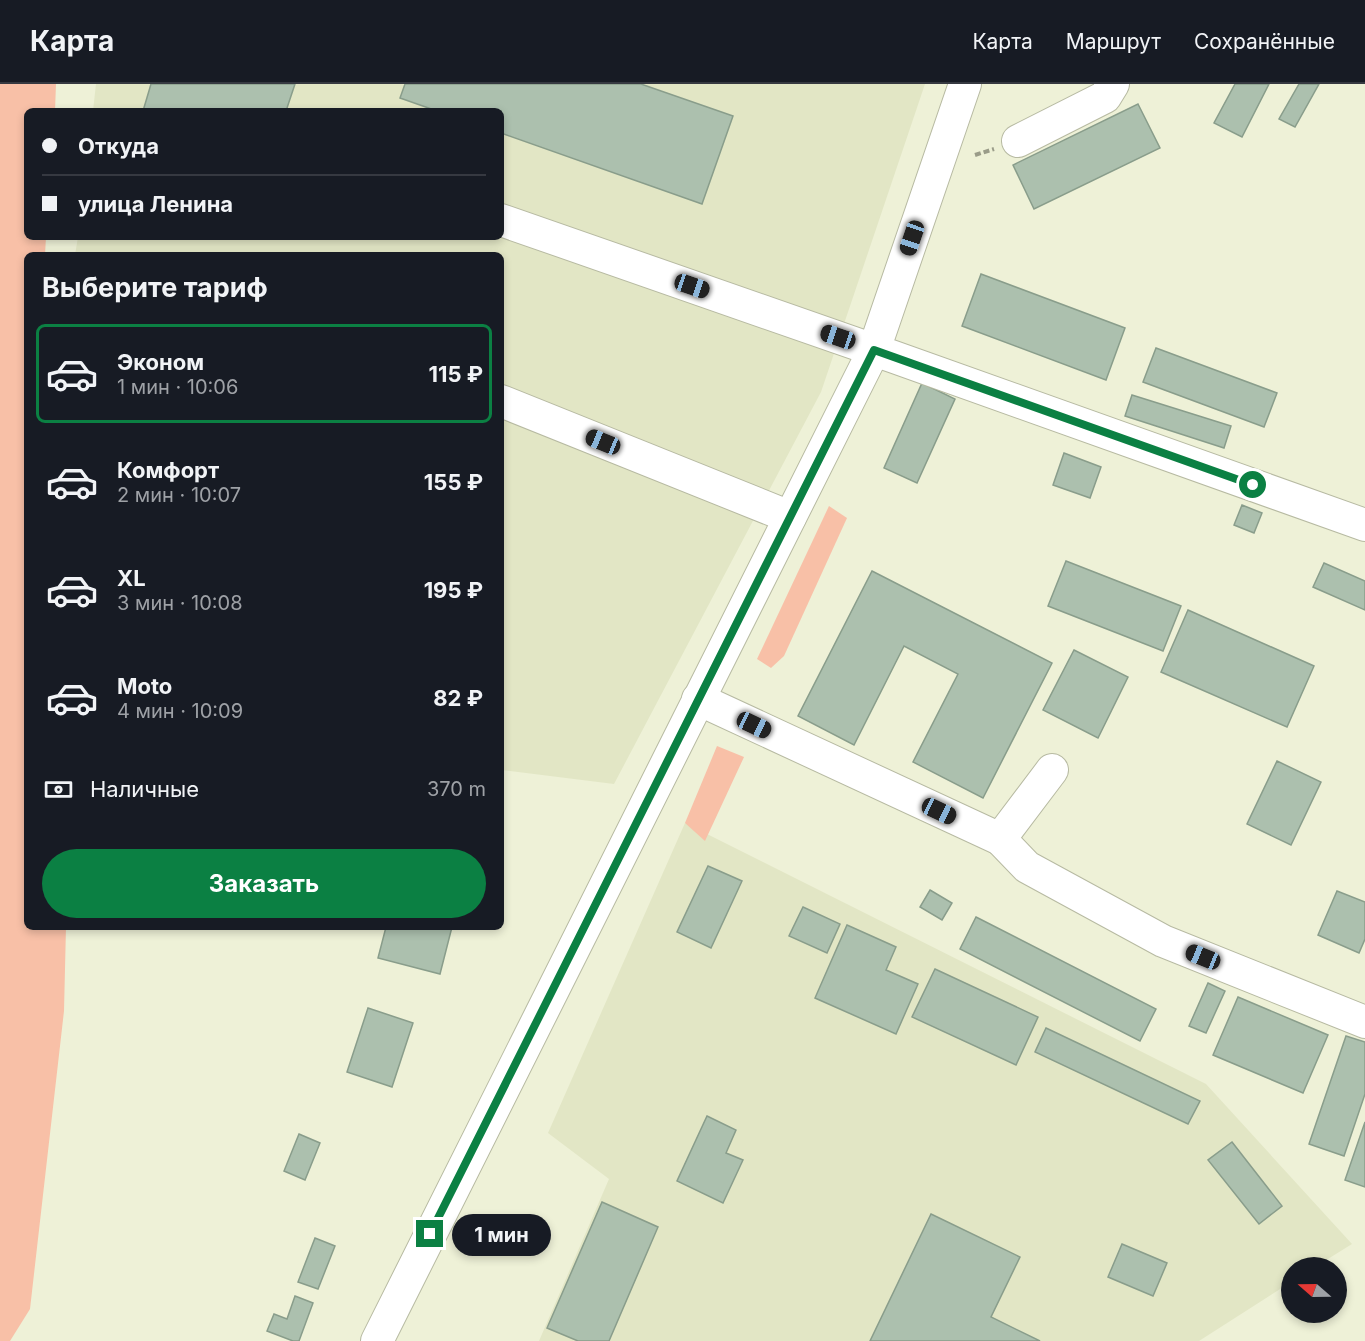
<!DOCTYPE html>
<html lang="ru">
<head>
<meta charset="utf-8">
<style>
  :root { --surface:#171b24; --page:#242831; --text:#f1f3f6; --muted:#9ea1a6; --line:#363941; --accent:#0b8043 }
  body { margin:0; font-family:Inter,sans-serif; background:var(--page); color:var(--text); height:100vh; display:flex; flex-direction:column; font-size:22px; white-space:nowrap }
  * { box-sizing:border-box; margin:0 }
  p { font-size:20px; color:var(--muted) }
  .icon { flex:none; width:33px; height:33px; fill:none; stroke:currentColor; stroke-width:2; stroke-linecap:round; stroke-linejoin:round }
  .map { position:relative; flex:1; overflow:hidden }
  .drawer { position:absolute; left:24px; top:168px; width:480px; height:678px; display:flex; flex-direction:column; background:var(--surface); border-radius:9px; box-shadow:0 3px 9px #0003 }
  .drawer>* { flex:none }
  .top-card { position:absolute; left:24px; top:24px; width:480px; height:132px; border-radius:9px; box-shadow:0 3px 9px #0003; display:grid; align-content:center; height:132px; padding:0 18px; background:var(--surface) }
  .needle { width:39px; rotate:290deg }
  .controls { position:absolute; left:1281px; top:1173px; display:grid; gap:12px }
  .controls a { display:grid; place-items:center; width:66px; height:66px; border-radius:50%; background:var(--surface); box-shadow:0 3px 9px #0003; font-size:30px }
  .end { position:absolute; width:27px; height:27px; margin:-14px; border:8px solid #0b8043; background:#fff; box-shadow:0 0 0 3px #fff }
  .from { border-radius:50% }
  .bubble { position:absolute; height:42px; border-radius:21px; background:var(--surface); box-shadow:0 3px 9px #0003; font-size:20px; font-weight:700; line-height:42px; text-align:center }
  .car { position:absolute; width:18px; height:36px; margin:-18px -9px; border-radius:8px; box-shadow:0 0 4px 2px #0007; background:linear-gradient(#222 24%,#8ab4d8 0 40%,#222 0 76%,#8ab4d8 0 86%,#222 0) }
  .top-card b { display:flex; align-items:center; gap:21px; height:57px; font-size:22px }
  .top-card b+b { border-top:2px solid var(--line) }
  .top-card i { width:15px; height:15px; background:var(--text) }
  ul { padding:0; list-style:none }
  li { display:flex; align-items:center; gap:18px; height:99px; margin:0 12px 9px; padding:0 6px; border:3px solid transparent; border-radius:9px }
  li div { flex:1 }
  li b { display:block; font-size:22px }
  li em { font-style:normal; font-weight:700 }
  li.current { border-color:var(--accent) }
  li>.icon { width:54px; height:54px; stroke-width:1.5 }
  h2 { padding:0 18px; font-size:27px; line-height:72px }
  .pay { display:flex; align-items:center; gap:15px; height:66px; padding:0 18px; font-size:22px }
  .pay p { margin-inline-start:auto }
  .button { display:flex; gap:12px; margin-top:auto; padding:12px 18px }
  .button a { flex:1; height:69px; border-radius:36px; background:var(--accent); color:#fff; font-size:24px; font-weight:700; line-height:69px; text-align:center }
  header { display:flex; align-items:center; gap:36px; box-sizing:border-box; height:84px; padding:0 30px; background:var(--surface); border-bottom:2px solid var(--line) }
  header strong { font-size:28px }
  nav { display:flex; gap:33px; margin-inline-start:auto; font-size:21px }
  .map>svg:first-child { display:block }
</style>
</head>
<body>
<header>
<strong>Карта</strong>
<nav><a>Карта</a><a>Маршрут</a><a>Сохранённые</a></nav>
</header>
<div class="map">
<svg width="1365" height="1257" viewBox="0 0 1365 1257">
  <rect width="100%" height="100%" fill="#eef1d7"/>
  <g fill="#e2e6c5">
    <path d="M96 0H925L821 308 614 700 501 686V171H75L78 153H501V27H93Z"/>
    <path d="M685 739 1206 1000 1352 1160 1315 1183 1292 1184 1291 1198 1199 1257H539L609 1095 548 1049Z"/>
  </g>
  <g fill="#f8c0a7">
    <path d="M0 0H56L55 27H27V153H46L45 171H27V621L25 628 27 629V843H66L64 927 30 1225 10 1257H0Z"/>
    <path d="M829 422 847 434 784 572 771 584 757 575Z"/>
    <path d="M717 662 744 673 705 757 685 739Z"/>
  </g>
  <g fill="#acc0ae" stroke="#899d8b" stroke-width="1.5">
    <path d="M151 0H295L286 27H143Z"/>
    <path d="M405 0H641L733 32 702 120 501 49V27H437L400 14Z"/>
    <path d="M1235 0H1269L1242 53 1214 39Z"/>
    <path d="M1299 0H1319L1295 43 1279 35Z"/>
    <path d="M1138 20 1160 64 1034 125 1013 81Z"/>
    <path d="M981 190 1125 244 1106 296 962 242Z"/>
    <path d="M1156 264 1277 309 1264 343 1143 298Z"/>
    <path d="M922 299 955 315 917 399 884 384Z"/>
    <path d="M1132 311 1231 342 1224 364 1125 332Z"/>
    <path d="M1064 369 1101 383 1090 414 1053 401Z"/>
    <path d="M1242 421 1262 429 1254 449 1234 441Z"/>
    <path d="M1066 477 1181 522 1163 567 1048 522Z"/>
    <path d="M1324 479 1365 497V526L1313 503Z"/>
    <path d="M872 487 1052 579 983 714 913 678 958 590 904 562 854 661 798 632Z"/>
    <path d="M1188 526 1314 582 1287 643 1161 588Z"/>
    <path d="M1074 566 1128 593 1098 654 1043 626Z"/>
    <path d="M1277 677 1321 698 1291 761 1247 740Z"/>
    <path d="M708 782 742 797 711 864 677 848Z"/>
    <path d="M930 806 952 819 942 836 920 823Z"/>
    <path d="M1337 807 1365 818V855L1359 869 1318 851Z"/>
    <path d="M803 823 840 840 827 869 789 852Z"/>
    <path d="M976 833 1156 925 1140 957 960 865Z"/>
    <path d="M847 841 896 863 886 886 918 900 896 950 815 914Z"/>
    <path d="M386 843H452L440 890 378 874Z"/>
    <path d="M935 885 1038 933 1016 981 912 933Z"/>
    <path d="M1208 899 1225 907 1206 949 1189 942Z"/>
    <path d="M1238 913 1328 951 1303 1009 1213 971Z"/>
    <path d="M368 924 413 939 392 1003 347 988Z"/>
    <path d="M1046 944 1200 1017 1188 1040 1035 968Z"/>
    <path d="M1346 952 1365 958V1010L1344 1072 1309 1060Z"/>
    <path d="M707 1032 736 1046 726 1069 743 1076 723 1119 677 1097Z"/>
    <path d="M1365 1038V1103L1345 1096Z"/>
    <path d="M299 1050 320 1059 305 1096 284 1087Z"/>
    <path d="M1232 1058 1282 1122 1259 1140 1208 1076Z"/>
    <path d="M602 1118 658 1143 609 1257H578L547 1244Z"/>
    <path d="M931 1130 1020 1173 991 1233 1040 1257H870Z"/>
    <path d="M315 1154 335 1162 318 1205 298 1198Z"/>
    <path d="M1122 1160 1167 1179 1153 1212 1108 1193Z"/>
    <path d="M295 1212 313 1219 299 1257H293L267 1247 274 1230 287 1235Z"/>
  </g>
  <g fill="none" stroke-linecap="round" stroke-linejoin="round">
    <defs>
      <g id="minor">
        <path d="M1018 57 1105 13 1113 0"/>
        <path d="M501 136 894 273 1365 441"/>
        <path d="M501 317 790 433"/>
        <path d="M698 615 1000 755 1052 686"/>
        <path d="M1000 755 1027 783 1163 857 1365 938"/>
        <path d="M377 1257 874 266 965 0"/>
      </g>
    </defs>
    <use href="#minor" stroke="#b7baa2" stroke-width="34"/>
    <path stroke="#9a9c89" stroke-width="4" stroke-dasharray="6 3" stroke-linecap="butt" d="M975 71 994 65"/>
    <use href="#minor" stroke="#fff" stroke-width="32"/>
  </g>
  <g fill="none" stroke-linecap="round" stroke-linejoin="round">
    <path stroke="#0b8043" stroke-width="8" d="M430 1150 874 266 1253 401"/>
  </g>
</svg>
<div class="controls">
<a><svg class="needle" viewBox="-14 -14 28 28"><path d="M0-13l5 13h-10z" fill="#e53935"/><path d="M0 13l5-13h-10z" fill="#9ea1a6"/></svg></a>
</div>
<i class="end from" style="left:1253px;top:401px"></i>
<i class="end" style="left:430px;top:1150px"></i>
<div class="bubble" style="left:452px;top:1130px;width:99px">1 мин</div>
<i class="car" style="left:912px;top:154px;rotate:199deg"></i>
<i class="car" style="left:692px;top:202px;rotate:109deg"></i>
<i class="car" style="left:838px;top:253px;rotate:289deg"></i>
<i class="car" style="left:603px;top:358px;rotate:292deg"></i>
<i class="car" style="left:754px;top:641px;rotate:115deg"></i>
<i class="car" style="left:939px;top:727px;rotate:115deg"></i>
<i class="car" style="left:1203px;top:873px;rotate:292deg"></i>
<div class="top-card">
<b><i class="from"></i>Откуда</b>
<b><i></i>улица Ленина</b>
</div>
<section class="drawer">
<h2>Выберите тариф</h2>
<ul>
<li class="current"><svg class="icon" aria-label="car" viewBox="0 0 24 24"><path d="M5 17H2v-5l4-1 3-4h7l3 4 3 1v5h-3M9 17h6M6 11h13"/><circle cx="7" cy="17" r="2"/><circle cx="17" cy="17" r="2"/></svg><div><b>Эконом</b><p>1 мин · 10:06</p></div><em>115 ₽</em></li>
<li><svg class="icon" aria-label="car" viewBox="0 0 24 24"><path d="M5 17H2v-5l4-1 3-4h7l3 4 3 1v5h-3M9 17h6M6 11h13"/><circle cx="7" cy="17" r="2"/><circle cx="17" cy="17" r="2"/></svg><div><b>Комфорт</b><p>2 мин · 10:07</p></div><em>155 ₽</em></li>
<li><svg class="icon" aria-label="car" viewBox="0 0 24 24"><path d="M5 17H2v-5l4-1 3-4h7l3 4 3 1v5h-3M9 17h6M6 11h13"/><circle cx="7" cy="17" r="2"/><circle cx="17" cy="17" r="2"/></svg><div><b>XL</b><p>3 мин · 10:08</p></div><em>195 ₽</em></li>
<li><svg class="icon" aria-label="car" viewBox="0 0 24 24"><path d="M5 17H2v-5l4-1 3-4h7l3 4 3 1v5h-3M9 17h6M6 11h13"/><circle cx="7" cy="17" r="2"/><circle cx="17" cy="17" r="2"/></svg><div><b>Moto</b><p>4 мин · 10:09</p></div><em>82 ₽</em></li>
</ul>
<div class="pay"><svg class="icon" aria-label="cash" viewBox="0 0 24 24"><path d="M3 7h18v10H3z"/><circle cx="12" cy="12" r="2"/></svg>Наличные<p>370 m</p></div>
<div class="button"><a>Заказать</a></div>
</section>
</div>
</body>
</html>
